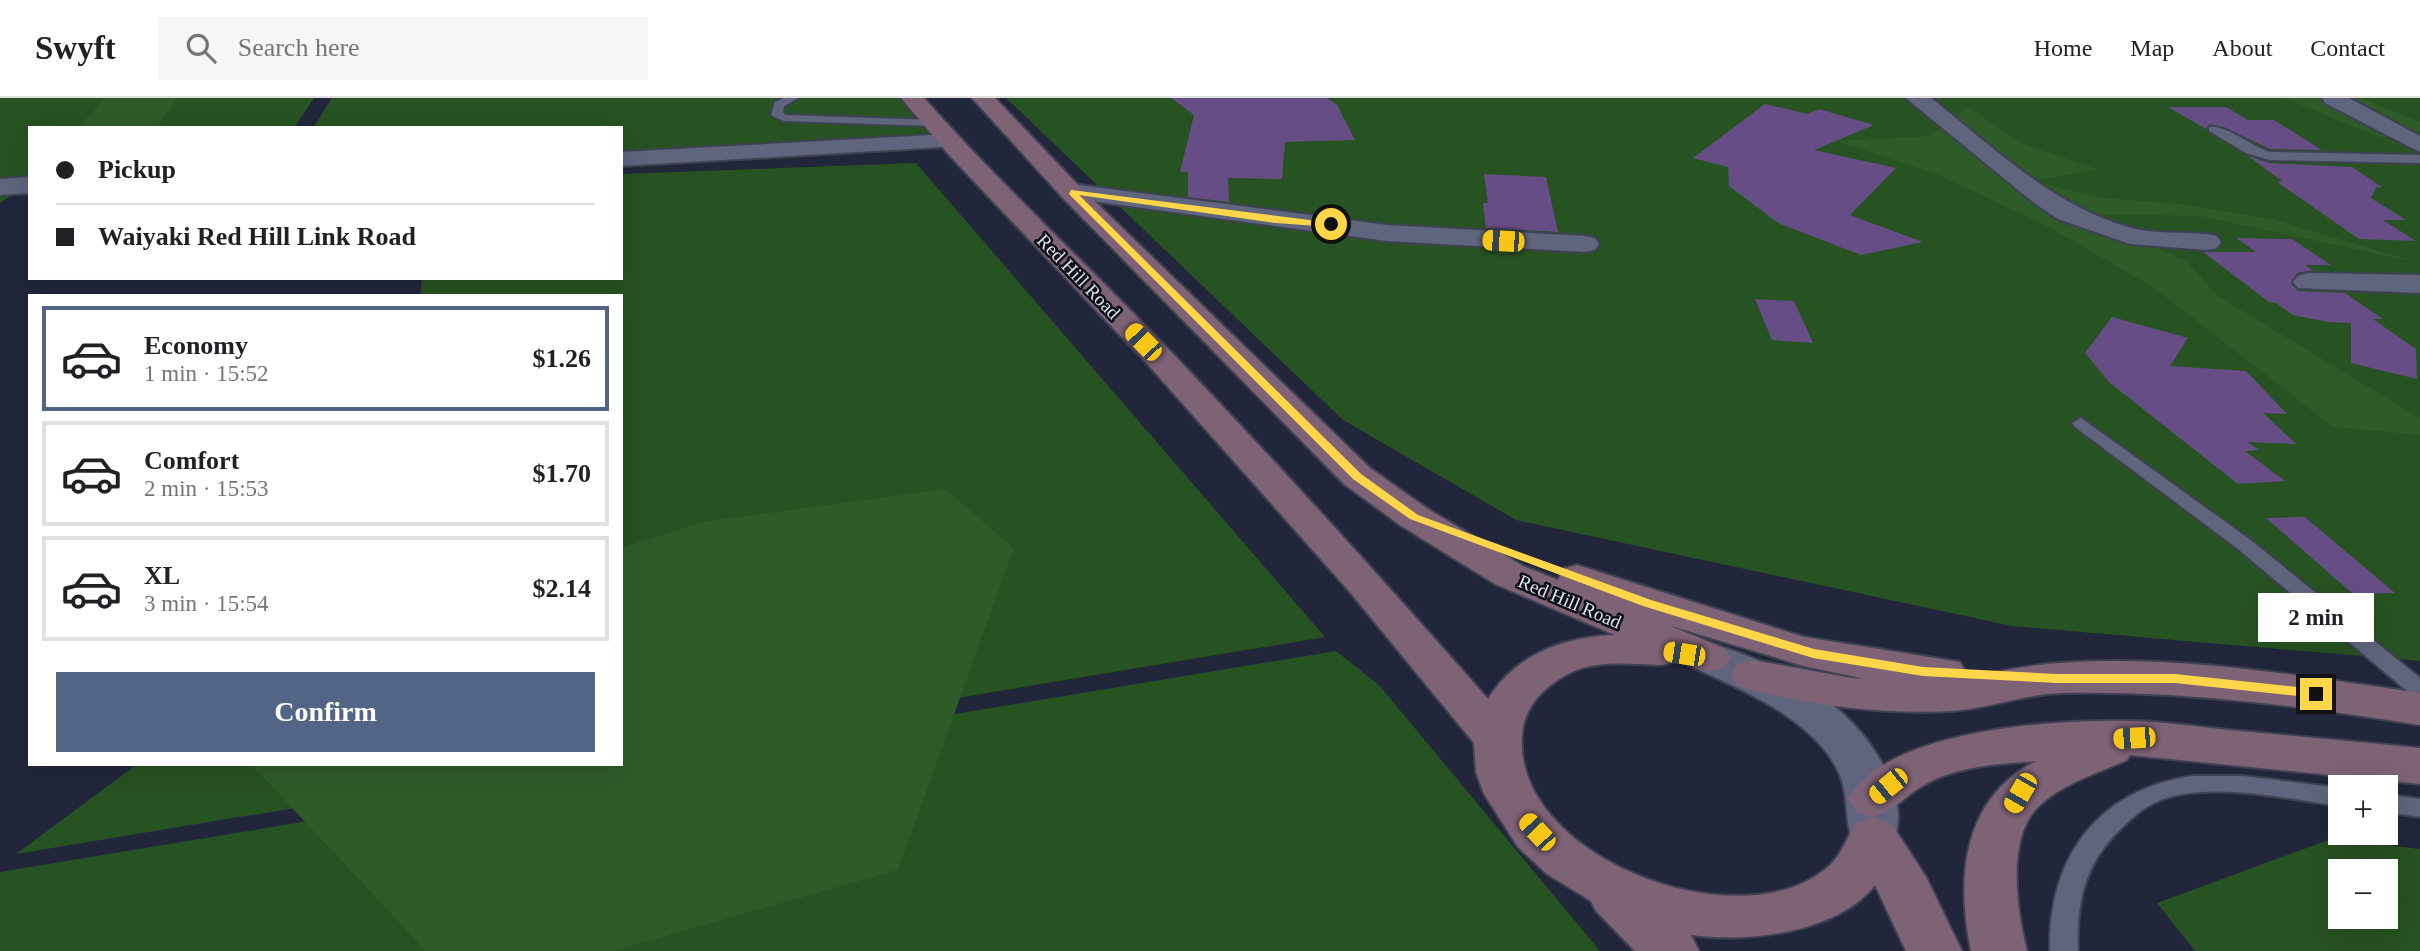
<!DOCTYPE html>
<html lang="en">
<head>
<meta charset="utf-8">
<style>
  :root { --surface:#fff; --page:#f6f6f6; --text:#202124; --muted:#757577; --line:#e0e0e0; --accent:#536586 }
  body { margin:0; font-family:Georgia,serif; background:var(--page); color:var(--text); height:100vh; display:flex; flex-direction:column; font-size:26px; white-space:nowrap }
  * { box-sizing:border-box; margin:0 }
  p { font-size:23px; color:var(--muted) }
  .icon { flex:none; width:38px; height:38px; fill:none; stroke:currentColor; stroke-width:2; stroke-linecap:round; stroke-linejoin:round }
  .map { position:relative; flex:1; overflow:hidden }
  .sheet { position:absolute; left:28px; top:196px; width:595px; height:472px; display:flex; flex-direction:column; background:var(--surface); border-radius:0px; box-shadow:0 7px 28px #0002 }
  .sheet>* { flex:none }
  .banner { position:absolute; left:28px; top:28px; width:595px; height:154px; border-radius:0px; box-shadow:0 7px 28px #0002; display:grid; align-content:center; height:154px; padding:0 28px; background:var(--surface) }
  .fabs { position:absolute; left:2328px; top:677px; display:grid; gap:14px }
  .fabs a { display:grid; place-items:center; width:70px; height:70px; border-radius:0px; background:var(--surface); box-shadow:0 7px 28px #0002; font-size:35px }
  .end { position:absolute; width:32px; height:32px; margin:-16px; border:9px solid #ffd54a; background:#111; box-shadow:0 0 0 4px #111 }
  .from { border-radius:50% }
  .bubble { position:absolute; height:49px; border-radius:0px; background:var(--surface); box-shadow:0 7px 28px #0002; font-size:23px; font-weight:700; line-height:49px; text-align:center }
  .car { position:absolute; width:21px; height:42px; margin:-21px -10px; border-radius:9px; box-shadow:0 0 5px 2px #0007; background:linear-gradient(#f5c518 24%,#345 0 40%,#f5c518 0 76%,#345 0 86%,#f5c518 0) }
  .banner b { display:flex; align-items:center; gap:24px; height:66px; font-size:26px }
  .banner b+b { border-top:2px solid var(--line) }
  .banner i { width:18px; height:18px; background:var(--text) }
  ul { padding:12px 0 0; list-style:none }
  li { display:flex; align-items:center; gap:21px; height:105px; margin:0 14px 10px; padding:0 14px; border:4px solid var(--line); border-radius:0px }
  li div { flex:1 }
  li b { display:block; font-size:26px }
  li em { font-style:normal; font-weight:700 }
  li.selected { border-color:var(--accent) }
  li>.icon { width:63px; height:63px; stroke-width:1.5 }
  .button { display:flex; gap:14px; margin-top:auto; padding:14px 28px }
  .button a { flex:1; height:80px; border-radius:0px; background:var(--accent); color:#fff; font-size:28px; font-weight:700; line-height:80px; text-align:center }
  header { display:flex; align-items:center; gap:42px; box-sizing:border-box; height:98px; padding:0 35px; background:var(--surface); border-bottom:2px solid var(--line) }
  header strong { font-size:33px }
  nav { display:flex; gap:38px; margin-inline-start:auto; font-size:24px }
  .search { width:490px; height:63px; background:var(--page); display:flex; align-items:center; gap:18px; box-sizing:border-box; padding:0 24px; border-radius:0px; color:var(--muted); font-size:26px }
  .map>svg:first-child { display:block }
</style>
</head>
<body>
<header>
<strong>Swyft</strong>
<div class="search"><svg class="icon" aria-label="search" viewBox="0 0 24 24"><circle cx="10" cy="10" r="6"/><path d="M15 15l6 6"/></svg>Search here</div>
<nav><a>Home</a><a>Map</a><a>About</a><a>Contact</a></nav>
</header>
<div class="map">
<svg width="2420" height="853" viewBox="0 0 2420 853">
  <rect width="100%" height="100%" fill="#22263b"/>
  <g fill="#275221" fill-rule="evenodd">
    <path d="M0 0H314L294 30H30V86L0 105Z"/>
    <path d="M332 0H921L950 34 621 53V30H313Z"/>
    <path d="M1006 0H2420V563L2012 528 1516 422 1343 322Z"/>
    <path d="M916 65 1325 539 621 656V198H420L422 180H621V76Z"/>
    <path d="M1336 553 1379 587 1600 853H0V774Z"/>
    <path d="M136 667H555L16 756Z"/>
    <path d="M2331 741 2420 751V853H2195L2157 805ZM2340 774H2385V819H2340Z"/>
  </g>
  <g fill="#2e5b28">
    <path d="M105 0H177L157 30H78Z"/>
    <path d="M2284 0H2361L2420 24V33L2381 40Z"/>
    <path d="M1969 9 2020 45 2097 71 2034 83 2102 100 2179 106 2273 121 2420 165 2200 118 2079 116 2186 163 2218 198 2420 320V337L2333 329 2153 189 2043 126 1936 76 1836 43 1929 38Z"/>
    <path d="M945 391 1014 450 898 772 613 853H426L252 667H621V450L702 424Z"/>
  </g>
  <g fill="#674d86">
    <path d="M1171 0H1327L1337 7 1355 42 1285 44 1282 81 1228 80 1229 104 1188 99V74H1180L1194 17Z"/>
    <path d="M1765 6 1807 16 1819 11 1874 27 1814 52 1896 70 1850 117 1923 144 1861 157 1778 125 1729 88 1728 69 1693 60Z"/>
    <path d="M2168 9H2226L2248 22H2274L2322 52 2270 51 2224 29 2209 26 2206 31Z"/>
    <path d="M2248 58 2269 65 2352 69 2382 89 2376 90 2371 100 2406 122H2383L2416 143 2359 141 2277 84 2282 83Z"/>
    <path d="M1484 76 1546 79 1558 134 1486 130 1483 105H1488Z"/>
    <path d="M2236 140 2292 141 2331 167H2305L2313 172 2297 175 2291 186 2298 193 2345 195 2383 221H2373L2416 251 2417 281 2351 265V225L2327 224 2293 217 2276 205 2269 204 2203 154H2256Z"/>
    <path d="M1755 201 1794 203 1813 245 1772 242Z"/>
    <path d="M2112 219 2188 240 2170 268 2246 273 2287 316 2263 315 2296 346 2248 344 2259 352 2245 353 2285 383 2238 386 2110 285 2085 255Z"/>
    <path d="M2305 419 2351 458 2395 495 2353 496 2266 420Z"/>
  </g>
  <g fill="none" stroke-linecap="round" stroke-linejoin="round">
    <defs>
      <g id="service">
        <path d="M784 0H798L784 8 783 15 786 17 934 22 940 25 934 28 784 23 771 17 775 4Z"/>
        <path d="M2209 29C2227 27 2252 49 2270 54L2420 57V65L2269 62 2246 55 2209 33Z"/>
        <path d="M2081 320 2252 443 2420 580V600L2412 597 2238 451 2075 329 2072 325Z"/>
        <path d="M2192 678H2243L2340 690V708C2287 701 2203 681 2154 705 2138 713 2125 726 2113 739 2083 770 2076 811 2078 853H2050C2048 759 2098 692 2192 678Z"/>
        <path d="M2385 696 2420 701V719L2385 714Z"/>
      </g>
      <g id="minor">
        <path d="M1906 0H1931C1993 49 2054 109 2132 130 2155 136 2183 134 2207 136L2217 138 2221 144 2217 150 2207 152 2130 146 2058 121 2034 105Z"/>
        <path d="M2322 0H2349L2420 38V54L2325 5Z"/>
        <path d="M950 36 958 38 962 43 958 48 621 68V54Z"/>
        <path d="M30 79V95L0 97V81Z"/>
        <path d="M1071 86 1387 127 1585 138 1595 140 1599 146 1595 152 1585 154 1387 143 1062 99 1058 94 1062 89Z"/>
        <path d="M2308 175 2420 177V195L2298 190 2293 184 2298 178Z"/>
      </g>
      <path id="tertiary" d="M1709 545C1782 566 1863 610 1891 685 1899 707 1902 726 1891 747L1873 752 1855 747C1843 725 1850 699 1839 675 1816 623 1742 591 1694 570L1687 560 1694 550Z"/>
      <path id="secondary" d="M901 0H924C1004 90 1092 171 1175 258 1282 370 1386 485 1488 601 1516 556 1564 539 1615 537L1495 486 1400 427 1344 386 1062 99 972 0H995L1080 89 1370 370 1428 411 1523 468 1558 482 1563 471 1577 467 1804 539 1960 564 1966 575 1963 580C1995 575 2027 567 2058 565 2179 556 2301 578 2420 595V627C2300 608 2183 592 2062 595 2025 596 1989 610 1952 613 1880 617 1807 607 1737 588L1731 577 1737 566 1753 562 1852 580 1865 581 1804 568 1668 527 1724 550 1731 560 1724 570C1702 577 1700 569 1679 564 1673 563 1666 567 1659 567 1627 566 1595 561 1566 577 1542 590 1523 611 1522 638 1513 762 1748 847 1831 766 1842 755 1848 739 1855 725L1873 719 1856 714 1848 701C1888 630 2061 621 2135 623 2166 624 2198 629 2230 632 2293 638 2357 644 2420 650V686L2130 657 2127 662C2098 675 2064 685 2040 707 2005 738 2017 814 2027 853H1971C1956 780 1962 701 2036 663 1998 666 1957 668 1924 687 1905 698 1894 713 1873 719L1891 725 1926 779 1962 853H1906L1875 787C1838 835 1747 845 1691 837L1699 853H1635L1596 813 1591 803 1547 776 1518 749 1484 696 1476 674 1474 645 1349 493 1151 270 950 58Z"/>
    </defs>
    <use href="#service" stroke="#3f4253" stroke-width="4"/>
    <use href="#minor" stroke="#3f4253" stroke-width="4"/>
    <use href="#tertiary" stroke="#3f4253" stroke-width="4"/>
    <use href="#secondary" stroke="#3f4253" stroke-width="4"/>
    <use href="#service" fill="#5f657d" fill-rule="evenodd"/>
    <use href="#minor" fill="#5f657d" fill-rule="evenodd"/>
    <use href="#tertiary" fill="#5f657d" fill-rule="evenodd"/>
    <use href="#secondary" fill="#7e6276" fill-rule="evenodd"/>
  </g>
  <path fill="#ffd54a" d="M1071 92 1333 125 1331 129 1276 125 1079 97 1361 376 1418 417 1651 502 1814 551 1923 569 2057 576H2175L2316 591 2323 596 2316 600 2175 585H2057L1923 578 1813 560 1643 508 1410 421 1353 381 1069 96Z"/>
  <g text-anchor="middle" stroke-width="5" stroke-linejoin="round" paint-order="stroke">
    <g font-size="19" fill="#dfe2f0" stroke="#0e1019">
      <text transform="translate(1079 178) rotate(46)" y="7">Red Hill Road</text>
      <text transform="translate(1570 503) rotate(23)" y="7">Red Hill Road</text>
    </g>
  </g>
</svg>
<div class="fabs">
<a>+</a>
<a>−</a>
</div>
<i class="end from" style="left:1331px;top:126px"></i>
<i class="end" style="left:2316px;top:596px"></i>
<div class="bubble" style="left:2258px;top:495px;width:116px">2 min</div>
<i class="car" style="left:1503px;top:143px;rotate:273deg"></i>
<i class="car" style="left:1143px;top:244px;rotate:316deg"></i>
<i class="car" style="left:1684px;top:556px;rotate:279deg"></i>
<i class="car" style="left:2134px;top:640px;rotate:267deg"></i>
<i class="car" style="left:1888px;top:688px;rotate:231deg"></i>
<i class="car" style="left:2020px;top:695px;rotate:210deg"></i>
<i class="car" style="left:1537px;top:734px;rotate:317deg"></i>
<div class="banner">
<b><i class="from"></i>Pickup</b>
<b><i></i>Waiyaki Red Hill Link Road</b>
</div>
<section class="sheet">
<ul>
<li class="selected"><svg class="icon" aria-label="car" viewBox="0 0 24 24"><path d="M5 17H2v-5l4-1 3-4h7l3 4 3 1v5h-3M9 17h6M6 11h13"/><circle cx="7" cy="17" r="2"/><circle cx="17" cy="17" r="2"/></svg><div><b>Economy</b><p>1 min · 15:52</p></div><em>$1.26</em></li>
<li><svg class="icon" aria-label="car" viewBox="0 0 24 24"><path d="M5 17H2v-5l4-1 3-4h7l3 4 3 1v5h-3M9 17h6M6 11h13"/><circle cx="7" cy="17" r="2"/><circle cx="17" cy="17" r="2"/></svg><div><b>Comfort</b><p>2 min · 15:53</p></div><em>$1.70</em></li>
<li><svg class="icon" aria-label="car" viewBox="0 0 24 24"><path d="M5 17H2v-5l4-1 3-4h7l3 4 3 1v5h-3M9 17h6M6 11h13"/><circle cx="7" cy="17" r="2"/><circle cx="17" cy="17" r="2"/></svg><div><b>XL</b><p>3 min · 15:54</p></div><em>$2.14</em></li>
</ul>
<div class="button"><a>Confirm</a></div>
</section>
</div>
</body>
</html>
